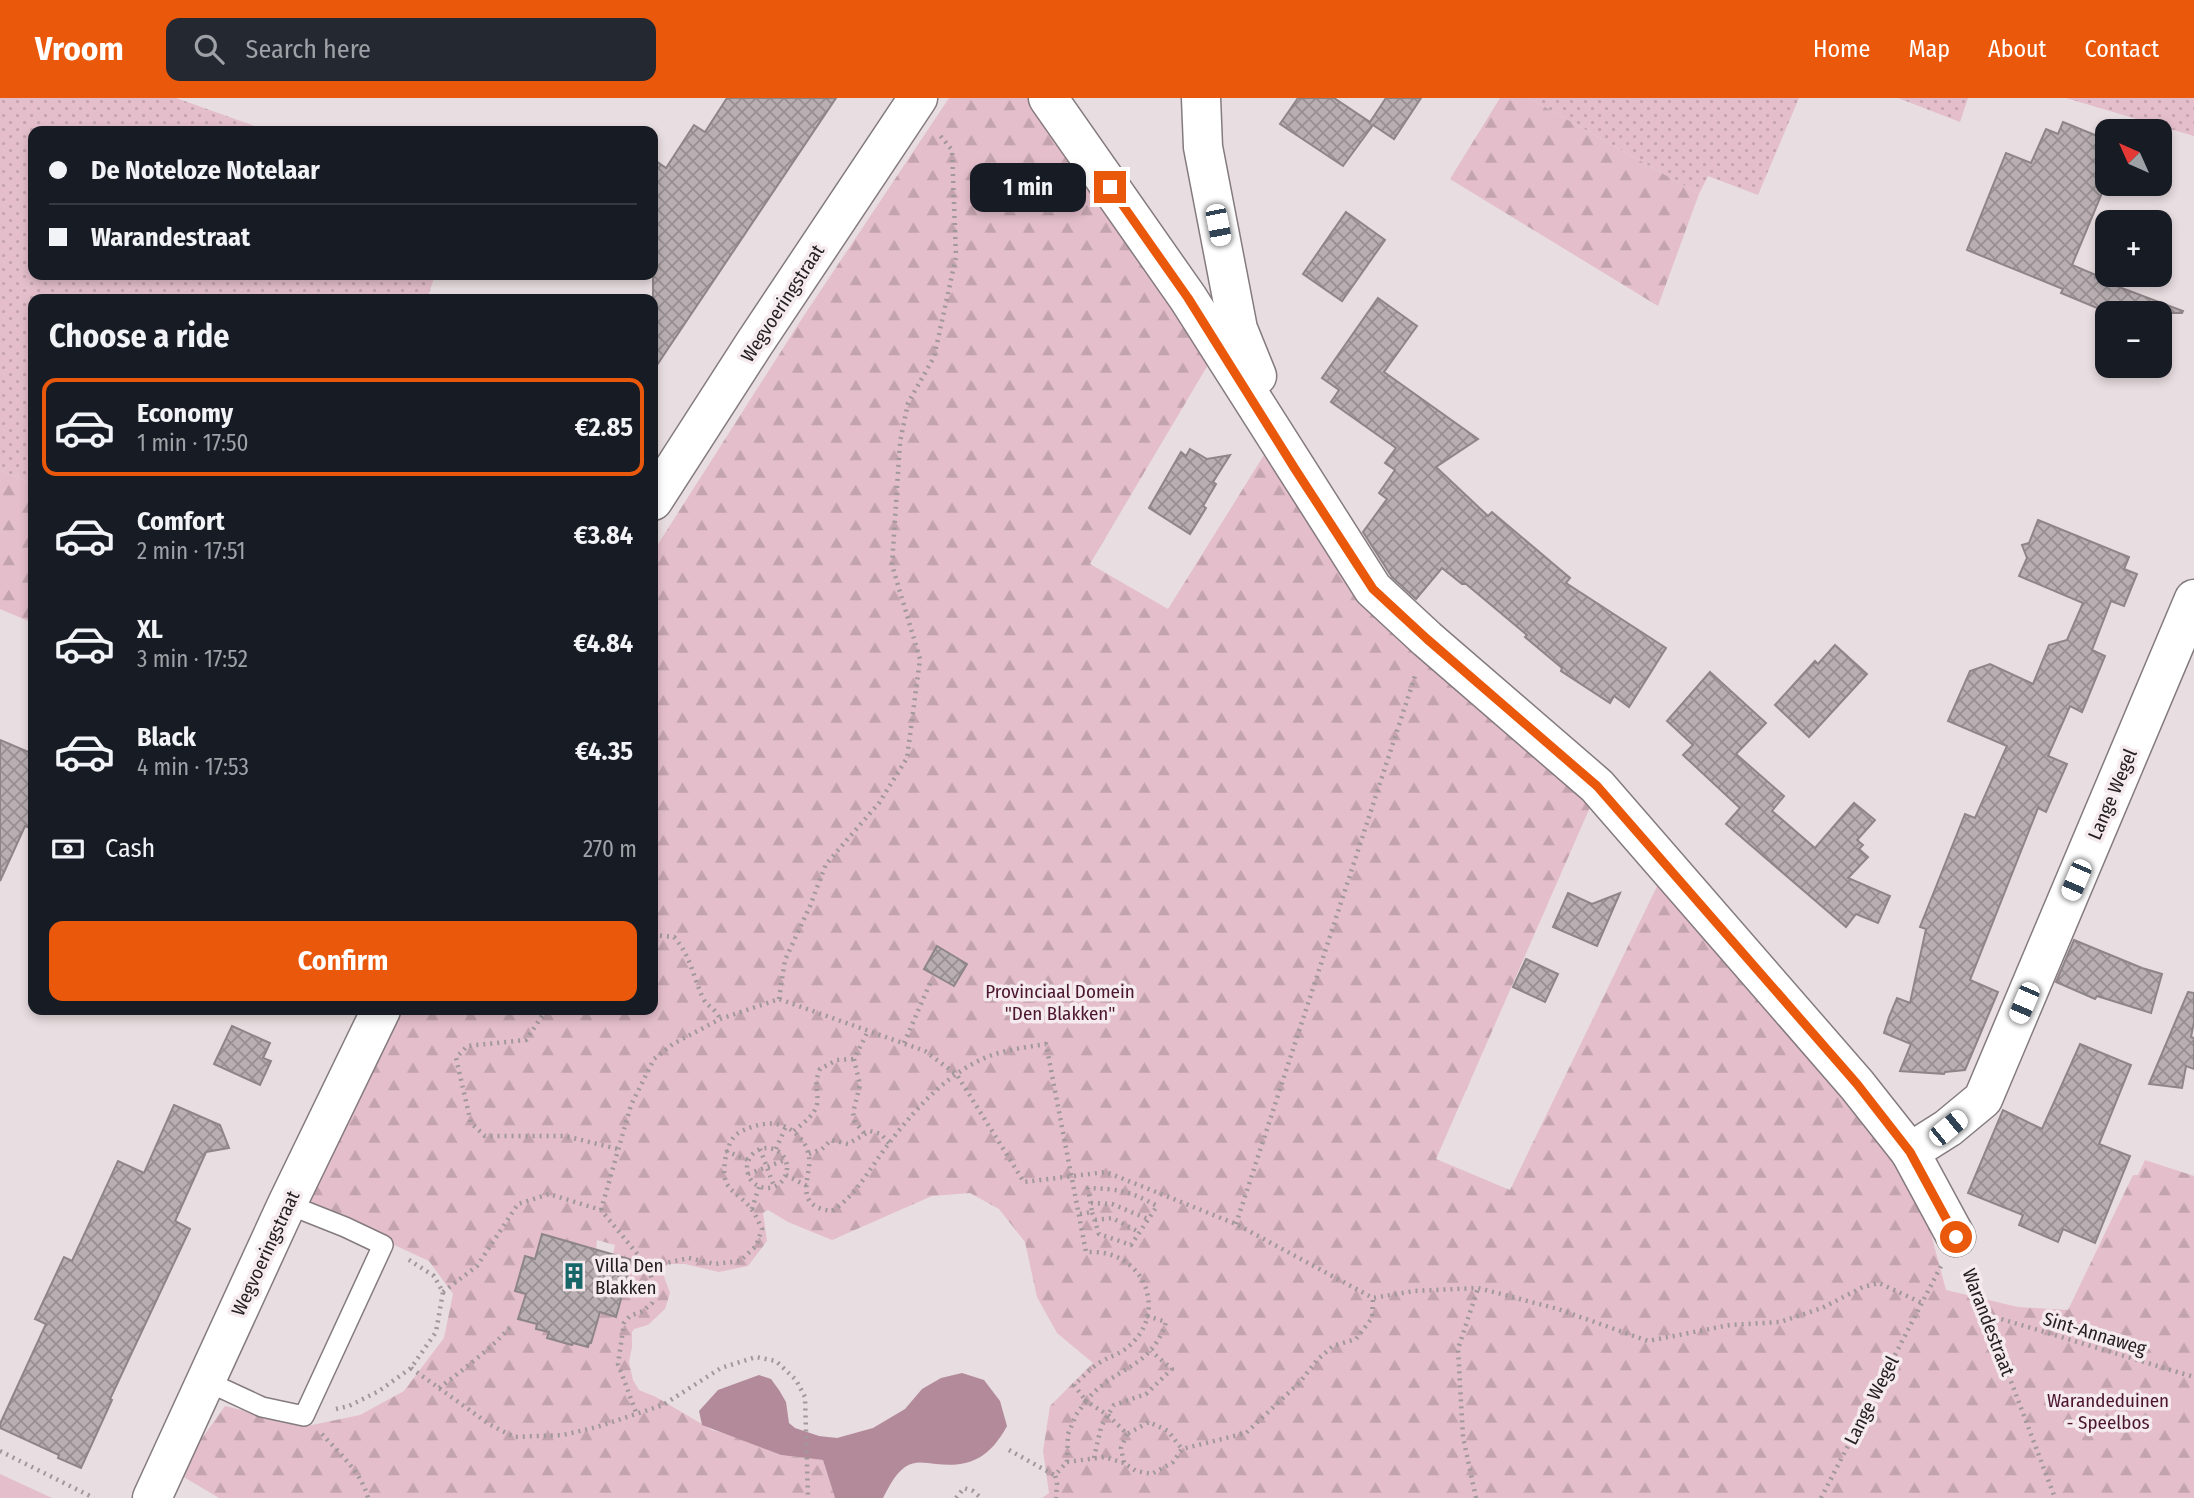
<!DOCTYPE html>
<html lang="en">
<head>
<meta charset="utf-8">
<style>
  :root { --surface:#171b24; --page:#242831; --text:#f1f3f6; --muted:#9ea1a6; --line:#363941; --accent:#ea580c }
  body { margin:0; font-family:"Fira Sans Condensed",sans-serif; background:var(--page); color:var(--text); height:100vh; display:flex; flex-direction:column; font-size:26px; white-space:nowrap }
  * { box-sizing:border-box; margin:0 }
  p { font-size:23px; color:var(--muted) }
  .icon { flex:none; width:38px; height:38px; fill:none; stroke:currentColor; stroke-width:2; stroke-linecap:round; stroke-linejoin:round }
  .map { position:relative; flex:1; overflow:hidden }
  .drawer { position:absolute; left:28px; top:196px; width:630px; height:721px; display:flex; flex-direction:column; background:var(--surface); border-radius:14px; box-shadow:0 4px 10px #0003 }
  .drawer>* { flex:none }
  .top-card { position:absolute; left:28px; top:28px; width:630px; height:154px; border-radius:14px; box-shadow:0 4px 10px #0003; display:grid; align-content:center; height:154px; padding:0 21px; background:var(--surface) }
  .needle { width:46px; rotate:315deg }
  .controls { position:absolute; left:2095px; top:21px; display:grid; gap:14px }
  .controls a { display:grid; place-items:center; width:77px; height:77px; border-radius:14px; background:var(--surface); box-shadow:0 4px 10px #0003; font-size:35px }
  .end { position:absolute; width:32px; height:32px; margin:-16px; border:9px solid #ea580c; background:#fff; box-shadow:0 0 0 4px #fff }
  .from { border-radius:50% }
  .bubble { position:absolute; height:49px; border-radius:14px; background:var(--surface); box-shadow:0 4px 10px #0003; font-size:23px; font-weight:700; line-height:49px; text-align:center }
  .car { position:absolute; width:21px; height:42px; margin:-21px -10px; border-radius:9px; box-shadow:0 0 5px 2px #0007; background:linear-gradient(#fff 24%,#345 0 40%,#fff 0 76%,#345 0 86%,#fff 0) }
  .top-card b { display:flex; align-items:center; gap:24px; height:66px; font-size:26px }
  .top-card b+b { border-top:2px solid var(--line) }
  .top-card i { width:18px; height:18px; background:var(--text) }
  ul { padding:0; list-style:none }
  li { display:flex; align-items:center; gap:21px; height:98px; margin:0 14px 10px; padding:0 7px; border:4px solid transparent; border-radius:14px }
  li div { flex:1 }
  li b { display:block; font-size:26px }
  li em { font-style:normal; font-weight:700 }
  li.active { border-color:var(--accent) }
  li>.icon { width:63px; height:63px; stroke-width:1.5 }
  h2 { padding:0 21px; font-size:32px; line-height:84px }
  .pay { display:flex; align-items:center; gap:18px; height:77px; padding:0 21px; font-size:26px }
  .pay p { margin-inline-start:auto }
  .action { display:flex; gap:14px; margin-top:auto; padding:14px 21px }
  .action a { flex:1; height:80px; border-radius:14px; background:var(--accent); color:#fff; font-size:28px; font-weight:700; line-height:80px; text-align:center }
  header { display:flex; align-items:center; gap:42px; box-sizing:border-box; height:98px; padding:0 35px; background:var(--accent); color:#fff }
  header strong { font-size:33px }
  nav { display:flex; gap:38px; margin-inline-start:auto; font-size:24px }
  .search { width:490px; height:63px; background:var(--page); display:flex; align-items:center; gap:18px; box-sizing:border-box; padding:0 24px; border-radius:14px; color:var(--muted); font-size:26px }
  .map>svg:first-child { display:block }
</style>
</head>
<body>
<header>
<strong>Vroom</strong>
<div class="search"><svg class="icon" aria-label="search" viewBox="0 0 24 24"><circle cx="10" cy="10" r="6"/><path d="M15 15l6 6"/></svg>Search here</div>
<nav><a>Home</a><a>Map</a><a>About</a><a>Contact</a></nav>
</header>
<div class="map">
<svg width="2194" height="1400" viewBox="0 0 2194 1400">
  <defs>
    <pattern id="grass-dots" width="8" height="8" patternUnits="userSpaceOnUse" patternTransform="scale(1.75)"><rect width="8" height="8" fill="#e4becb"/><path d="M2 2h.1M6 6h.1" fill="none" stroke="#c3a3ae" stroke-width="1.8" stroke-linecap="round"/></pattern>
    <pattern id="forest-firs" width="22" height="20" patternUnits="userSpaceOnUse" patternTransform="scale(1.75)"><rect width="22" height="20" fill="#e4becb"/><path d="M5 1l3.5 6h-7zM16 11l3.5 6h-7z" fill="#c3a3ae"/></pattern>
    <pattern id="building-cross-hatch" width="8" height="8" patternUnits="userSpaceOnUse" patternTransform="scale(1.75)"><rect width="8" height="8" fill="#b9afb3"/><path d="M0 0l8 8M0 8l8-8" fill="none" stroke="#968e91"/></pattern>
  </defs>
  <rect width="100%" height="100%" fill="#e8dde0"/>
  <g fill="url(#grass-dots)">
    <path d="M0 0H176L269 33H33V177H435L427 201H33V386L0 372Z"/>
    <path d="M1529 0H1799L1758 97 1708 78 1699 96Z"/>
    <path d="M1898 0H1968L1960 24Z"/>
    <path d="M2066 0H2194V38Z"/>
  </g>
  <g fill="url(#forest-firs)" fill-rule="evenodd">
    <path d="M949 0H1044L1215 255 1090 466 1168 511 1269 349 1591 707 1436 1061 1510 1092 1662 778 1914 1072 1946 1192 2018 1209 2068 1212 2133 1077H2138L2145 1062 2194 1078V1400H1042L1049 1395 1043 1353 1050 1308 1093 1265 1057 1235 1037 1199 1025 1144 999 1111 970 1095 932 1098 832 1142 788 1124 768 1112 763 1115 767 1143 748 1168 719 1174 685 1166H668L662 1173 670 1195 665 1211 648 1227 634 1231 632 1234V1249L629 1264 633 1282 639 1292 656 1299 712 1332 734 1338 781 1357 823 1362 835 1400H219L177 1375 225 1308 307 1328 360 1317 404 1293 444 1240 453 1196 429 1163 305 1106 402 912H653V454L803 219ZM543 1136 596 1151 597 1142 615 1147 613 1156 632 1163 617 1219 600 1214 591 1245H589L588 1249 573 1245 571 1247 547 1240 549 1234 537 1231V1226L519 1221 526 1196 515 1193 535 1161Z"/>
    <path d="M1500 0H1529L1699 96 1658 208 1450 81Z"/>
    <path d="M0 372 33 386V525L0 511Z"/>
  </g>
  <path fill="#e4becb" d="M0 1376 52 1400H0Z"/>
  <path fill="#b38a99" d="M962 1275 984 1282 1000 1303 1007 1328C990 1359 971 1370 936 1366 924 1365 916 1362 905 1369 894 1377 889 1389 883 1400H835L823 1362 781 1357 702 1327 699 1313 718 1292 759 1277 771 1281 779 1292 786 1304 789 1325 795 1330 819 1338 837 1340 873 1330 905 1311 922 1291 941 1280Z"/>
  <g fill="url(#building-cross-hatch)" stroke="#8e8588" stroke-width="2">
    <path d="M727 0H836L653 273V61L666 70 694 27 705 34Z"/>
    <path d="M1298 0H1334L1370 24 1386 0H1421L1394 41 1373 27 1343 68 1280 26Z"/>
    <path d="M2063 24 2107 42V83L2072 167 2096 177 2095 180 2183 213 2182 215H2109L2061 195 2063 191 1967 152 2006 55 2031 65 2046 31 2058 36Z"/>
    <path d="M1346 114 1385 142 1342 203 1303 176Z"/>
    <path d="M1378 200 1417 228 1384 274 1478 341 1436 369 1488 418 1492 414 1570 480 1566 485 1666 550 1629 609 1614 598 1610 605 1561 573 1562 570 1525 539 1527 537 1521 532 1466 486H1462L1442 470 1416 501 1392 479 1363 434 1387 401 1379 395 1395 372 1385 365 1396 350 1331 304 1339 292 1322 280Z"/>
    <path d="M1190 351 1207 361 1230 357 1213 384 1216 386 1203 408 1206 410 1190 436 1149 410 1181 354 1186 358Z"/>
    <path d="M2038 422 2129 459 2124 471 2137 476 2124 508 2111 503 2092 552 2105 558 2082 614 2070 608 2048 658 2067 666 2046 714 2038 710 1970 882 1998 894 1965 972 1945 974 1944 976 1900 973 1911 946 1884 935 1889 919 1897 900 1910 905 1926 831 1920 829 1965 716 1975 720 2007 648 1948 623 1970 573 1990 566 2033 586 2049 547 2067 542 2083 505 2019 478 2027 460 2022 447 2029 445Z"/>
    <path d="M1835 547 1867 576 1809 639 1775 607 1815 563 1818 566Z"/>
    <path d="M1710 574 1766 625 1736 656 1784 698 1772 713 1815 750 1854 705 1875 722 1857 742 1863 747 1859 751 1868 759 1848 780 1890 798 1878 825 1856 816 1846 829 1726 726 1740 710 1683 657 1693 647 1667 623Z"/>
    <path d="M0 642 33 656V731L25 728 0 783Z"/>
    <path d="M1568 795 1592 806 1620 795 1597 848 1553 829Z"/>
    <path d="M2074 842 2142 870 2162 876 2151 915 2097 898 2095 901 2056 884Z"/>
    <path d="M937 848 967 866 954 888 924 871Z"/>
    <path d="M1526 861 1558 876 1545 904 1513 889Z"/>
    <path d="M2188 894 2194 895V924L2191 939 2194 940V971L2186 968 2182 990 2149 986Z"/>
    <path d="M232 928 270 945 263 960 271 963 260 987 214 966Z"/>
    <path d="M2080 946 2131 967 2099 1046 2130 1058 2095 1145 2063 1131 2058 1144 2019 1127 2023 1117 1968 1095 2003 1012 2042 1031Z"/>
    <path d="M174 1007 220 1027 229 1050 206 1054 175 1123 190 1131 110 1301 112 1302 81 1370 58 1360 59 1357 0 1330V1326L46 1226 35 1221 64 1159 72 1163 118 1063 144 1075Z"/>
    <path d="M542 1136 632 1162 616 1219 600 1214 591 1245H589L588 1249 573 1245 572 1247 547 1240 549 1234 536 1231 537 1226 518 1221 526 1196 515 1193 525 1158 535 1161Z"/>
  </g>
  <g fill="none" stroke-linecap="round" stroke-linejoin="round">
    <defs>
      <path id="service" d="M206 1283 262 1309 304 1318 383 1147 345 1129 287 1106"/>
      <g id="minor">
        <path d="M1048 0 1188 200 1373 491 1427 541 1597 688 1857 987 1910 1054 1956 1139"/>
        <path d="M1201 0 1203 49 1238 231 1257 278"/>
        <path d="M1910 1054 1948 1030 1983 1001 2194 501"/>
      </g>
      <g id="secondary">
        <path d="M653 403 754 246 918 0"/>
        <path d="M152 1400 287 1106 381 912"/>
      </g>
    </defs>
    <use href="#service" stroke="#847b7e" stroke-width="22"/>
    <use href="#minor" stroke="#847b7e" stroke-width="41"/>
    <use href="#secondary" stroke="#847b7e" stroke-width="41"/>
    <g stroke="#a0989a" stroke-width="4.5" stroke-dasharray="2 5" stroke-linecap="butt">
      <path d="M653 837 674 839C692 860 692 877 703 900 707 909 715 909 720 921"/>
      <path d="M779 901 785 862 810 808 826 766 879 705 907 660 920 561 892 467 900 344 908 305 934 259 956 159 952 52 938 35"/>
      <path d="M546 912 526 942 467 948 456 960 471 1025 485 1038H565L618 1051"/>
      <path d="M904 945 931 883"/>
      <path d="M794 1033C802 1026 815 1017 817 1006 819 991 813 988 820 971L837 962 854 961"/>
      <path d="M864 1035 855 1024 853 1015 860 987 854 961 868 933"/>
      <circle cx="767" cy="1070" r="20"/>
      <path d="M760 1051 774 1088"/>
      <path d="M776 1051 786 1028"/>
      <path d="M726 1053 748 1062"/>
      <path d="M809 1056 822 1051 831 1042 848 1046 870 1033 881 1036 889 1045"/>
      <path d="M748 1076 785 1062"/>
      <path d="M786 1077 807 1088"/>
      <path d="M1091 1105 1112 1106 1148 1121"/>
      <path d="M752 1111 759 1089"/>
      <path d="M601 1112 631 1007 654 961 673 946 720 921 779 901 925 953 957 977 1024 1084 1106 1074 1236 1126 1373 1200 1414 1193 1478 1190 1558 1211 1648 1243 1730 1227 1780 1224 1822 1210 1863 1189 1879 1185 1922 1205"/>
      <path d="M1080 1116 1092 1114 1088 1090C1119 1091 1130 1093 1157 1108L1131 1147 1099 1136 1092 1114"/>
      <path d="M1095 1122 1112 1120 1139 1134"/>
      <path d="M1236 1126 1415 578"/>
      <path d="M648 1169 689 1160 715 1166 740 1163 756 1148 762 1131C759 1125 756 1117 752 1112 738 1092 720 1094 725 1064 726 1053 731 1037 742 1033 764 1023 783 1021 800 1040 805 1045 808 1052 809 1059 811 1073 802 1089 809 1102 814 1110 824 1112 832 1113 855 1098 868 1074 884 1052 909 1018 940 982 978 963 999 952 1023 950 1046 946L1086 1154C1093 1154 1102 1154 1108 1156 1147 1166 1162 1212 1135 1242 1122 1257 1113 1256 1099 1265 1090 1271 1082 1280 1074 1287L1086 1303 1076 1317 1068 1336 1067 1364 1055 1377 1057 1385 1056 1400"/>
      <path d="M1969 1172 2055 1400"/>
      <path d="M443 1194 477 1168 518 1106 549 1096 601 1112 648 1169 656 1194 652 1205 643 1213 630 1218 624 1225 618 1266 637 1317"/>
      <path d="M1988 1217 2194 1279"/>
      <path d="M1147 1218 1166 1224C1151 1272 1114 1268 1086 1303L1109 1318 1127 1336 1149 1324 1168 1333 1182 1351"/>
      <path d="M411 1270 489 1326 514 1339 563 1337 597 1329 663 1307 721 1270 756 1259 776 1263 796 1282 805 1299 808 1400"/>
      <path d="M439 1290C465 1270 491 1251 513 1226"/>
      <path d="M336 1311 349 1308 379 1293 411 1270 436 1234 443 1194 434 1178 406 1160"/>
      <path d="M322 1336C339 1355 362 1375 368 1400"/>
      <path d="M1127 1336 1121 1350 1124 1365 1136 1373 1152 1376 1173 1364 1182 1351 1246 1335 1300 1284 1317 1262 1333 1248 1356 1241 1372 1220 1373 1200"/>
      <path d="M1009 1352 1054 1377"/>
      <path d="M0 1353 94 1400"/>
      <path d="M1094 1360 1101 1329 1114 1307 1146 1296 1172 1271 1151 1253"/>
      <path d="M1067 1364 1104 1359 1124 1365"/>
      <path d="M956 1400 964 1390 973 1393 981 1400"/>
      <path d="M1476 1400 1463 1339 1458 1251 1478 1190"/>
      <path d="M1821 1400 1941 1168"/>
    </g>
    <use href="#service" stroke="#fff" stroke-width="19"/>
    <use href="#minor" stroke="#fff" stroke-width="38"/>
    <use href="#secondary" stroke="#fff" stroke-width="38"/>
  </g>
  <g fill="none" stroke-linecap="round" stroke-linejoin="round">
    <path stroke="#ea580c" stroke-width="9" d="M1110 89 1188 200 1295 371 1373 491 1427 541 1597 688 1857 986 1910 1054 1956 1139"/>
  </g>
  <defs>
    <symbol id="building-bare" viewBox="-9 -9 18 18"><path d="M-4-6H4V6H1V3H-1V6H-4ZM-2.5-4.3h1.7v1.8h-1.7ZM.8-4.3h1.7v1.8H.8ZM-2.5-1h1.7V.8h-1.7ZM.8-1h1.7V.8H.8Z" fill="#166567" stroke="#f5eaee" stroke-width="2.5" paint-order="stroke"/></symbol>
  </defs>
  <g fill-rule="evenodd">
    <use href="#building-bare" x="555" y="1159" width="38" height="38"/>
  </g>
  <g text-anchor="middle" stroke-width="7" stroke-linejoin="round" paint-order="stroke">
    <g font-size="19" fill="#242021" stroke="#f5eaee">
      <text transform="translate(782 205) rotate(-57)" y="7">Wegvoeringstraat</text>
      <text transform="translate(2112 696) rotate(-67)" y="7">Lange Wegel</text>
      <text transform="translate(265 1155) rotate(-65)" y="7">Wegvoeringstraat</text>
      <text transform="translate(1989 1224) rotate(69)" y="7">Warandestraat</text>
      <text transform="translate(2095 1235) rotate(17)" y="7">Sint-Annaweg</text>
      <text transform="translate(1871 1302) rotate(-63)" y="7">Lange Wegel</text>
    </g>
    <g font-size="19" fill="#4b162e" stroke="#f5eaee">
      <text x="1060" y="900">Provinciaal Domein<tspan x="1060" dy="22">"Den Blakken"</tspan></text>
      <text x="2108" y="1309">Warandeduinen<tspan x="2108" dy="22">- Speelbos</tspan></text>
    </g>
    <g font-size="19" fill="#242021" stroke="#f5eaee" text-anchor="start">
      <text x="595" y="1174">Villa Den<tspan x="595" dy="22">Blakken</tspan></text>
    </g>
  </g>
</svg>
<div class="controls">
<a><svg class="needle" viewBox="-14 -14 28 28"><path d="M0-13l5 13h-10z" fill="#e53935"/><path d="M0 13l5-13h-10z" fill="#9ea1a6"/></svg></a>
<a>+</a>
<a>−</a>
</div>
<i class="end from" style="left:1956px;top:1139px"></i>
<i class="end" style="left:1110px;top:89px"></i>
<div class="bubble" style="left:970px;top:65px;width:116px">1 min</div>
<i class="car" style="left:1218px;top:127px;rotate:169deg"></i>
<i class="car" style="left:2076px;top:782px;rotate:203deg"></i>
<i class="car" style="left:2024px;top:905px;rotate:203deg"></i>
<i class="car" style="left:1948px;top:1030px;rotate:51deg"></i>
<div class="top-card">
<b><i class="from"></i>De Noteloze Notelaar</b>
<b><i></i>Warandestraat</b>
</div>
<section class="drawer">
<h2>Choose a ride</h2>
<ul>
<li class="active"><svg class="icon" aria-label="car" viewBox="0 0 24 24"><path d="M5 17H2v-5l4-1 3-4h7l3 4 3 1v5h-3M9 17h6M6 11h13"/><circle cx="7" cy="17" r="2"/><circle cx="17" cy="17" r="2"/></svg><div><b>Economy</b><p>1 min · 17:50</p></div><em>€2.85</em></li>
<li><svg class="icon" aria-label="car" viewBox="0 0 24 24"><path d="M5 17H2v-5l4-1 3-4h7l3 4 3 1v5h-3M9 17h6M6 11h13"/><circle cx="7" cy="17" r="2"/><circle cx="17" cy="17" r="2"/></svg><div><b>Comfort</b><p>2 min · 17:51</p></div><em>€3.84</em></li>
<li><svg class="icon" aria-label="car" viewBox="0 0 24 24"><path d="M5 17H2v-5l4-1 3-4h7l3 4 3 1v5h-3M9 17h6M6 11h13"/><circle cx="7" cy="17" r="2"/><circle cx="17" cy="17" r="2"/></svg><div><b>XL</b><p>3 min · 17:52</p></div><em>€4.84</em></li>
<li><svg class="icon" aria-label="car" viewBox="0 0 24 24"><path d="M5 17H2v-5l4-1 3-4h7l3 4 3 1v5h-3M9 17h6M6 11h13"/><circle cx="7" cy="17" r="2"/><circle cx="17" cy="17" r="2"/></svg><div><b>Black</b><p>4 min · 17:53</p></div><em>€4.35</em></li>
</ul>
<div class="pay"><svg class="icon" aria-label="cash" viewBox="0 0 24 24"><path d="M3 7h18v10H3z"/><circle cx="12" cy="12" r="2"/></svg>Cash<p>270 m</p></div>
<div class="action"><a>Confirm</a></div>
</section>
</div>
</body>
</html>
